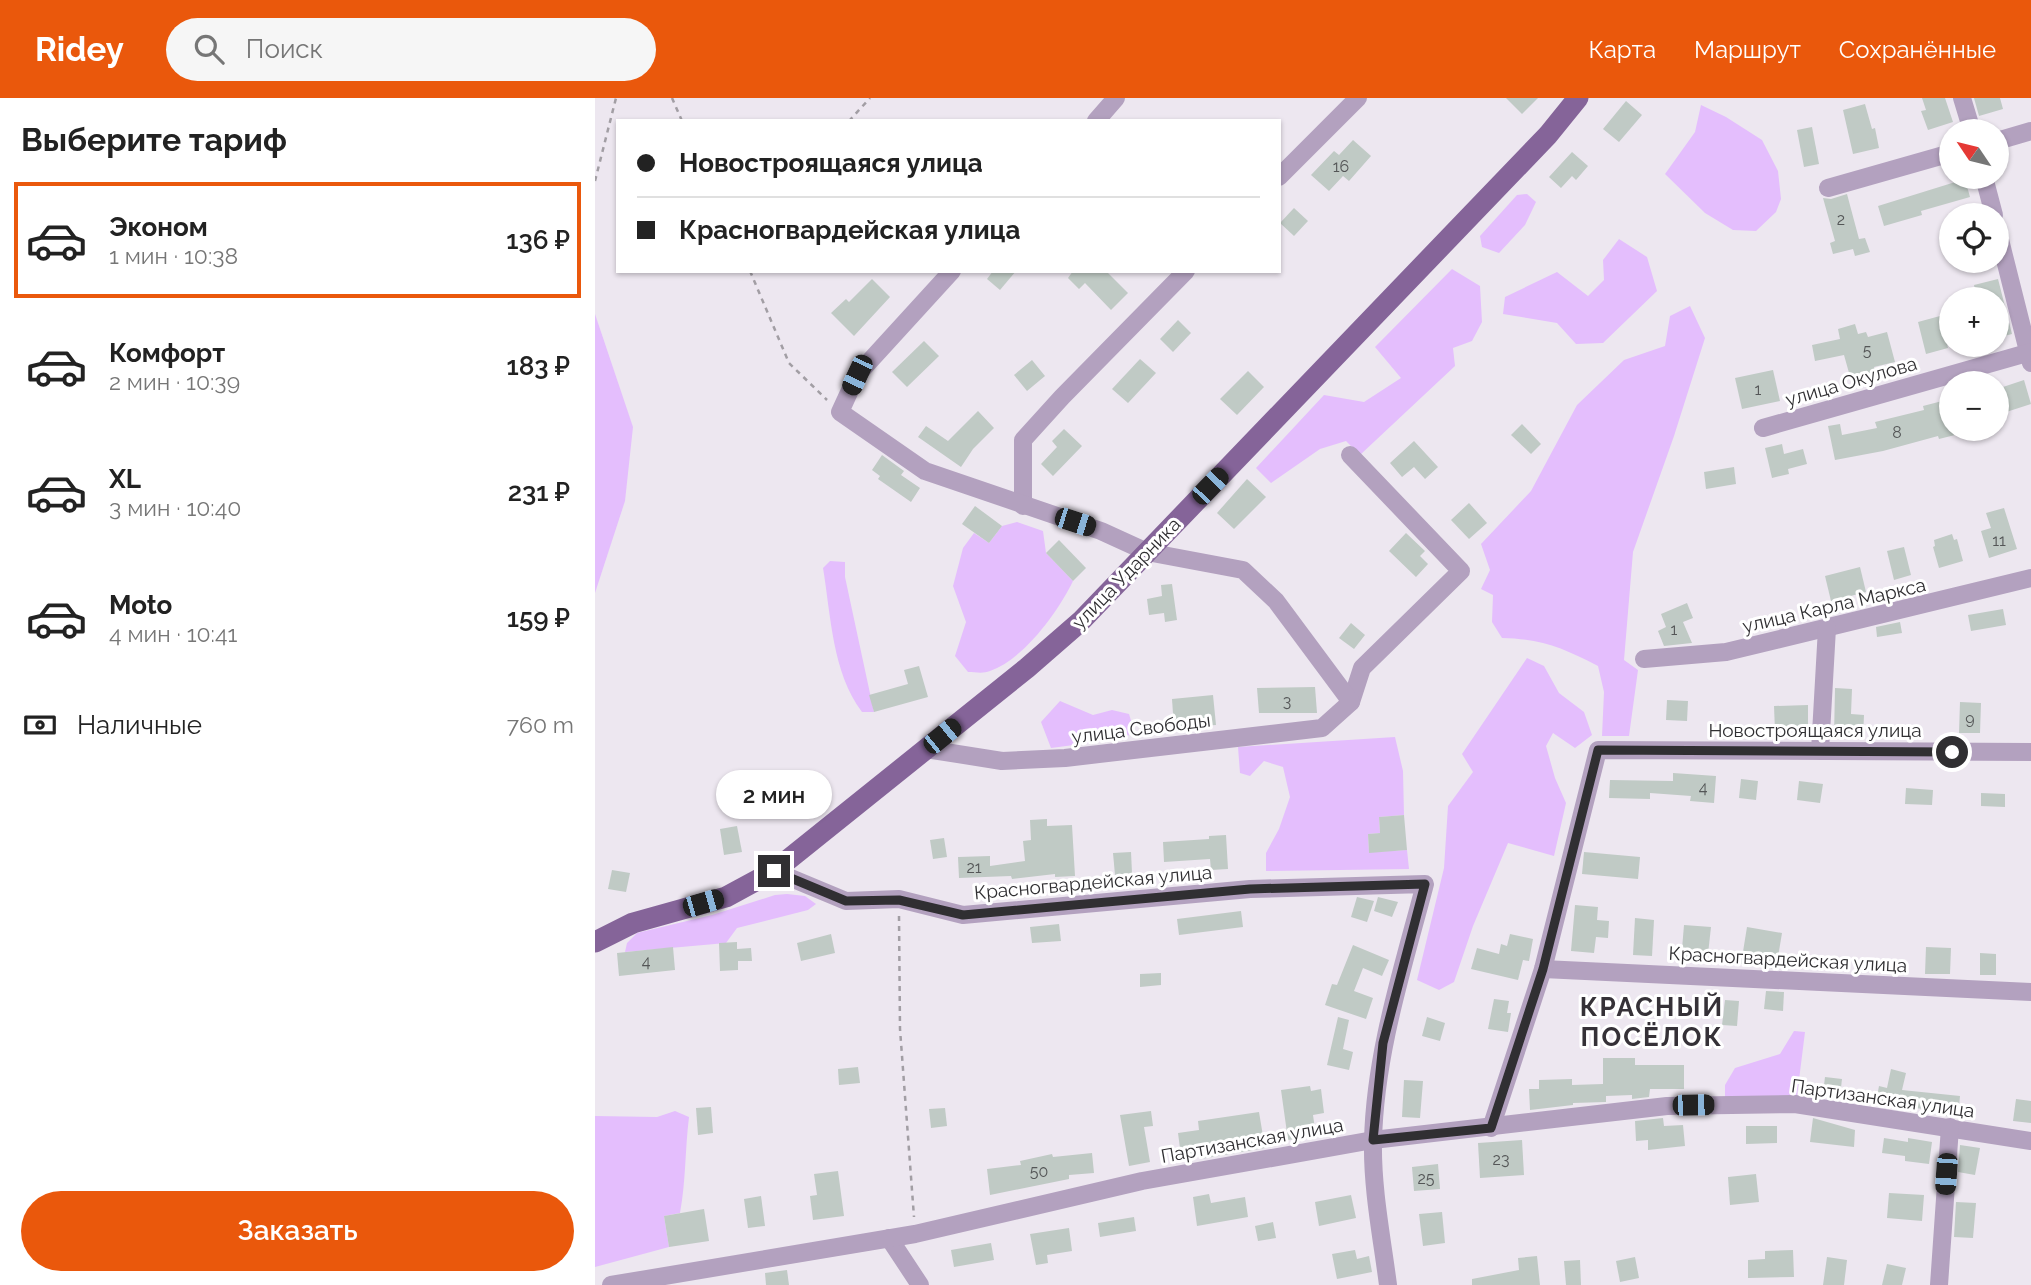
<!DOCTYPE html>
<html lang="ru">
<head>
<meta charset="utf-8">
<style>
  :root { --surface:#fff; --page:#f6f6f6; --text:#222; --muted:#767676; --line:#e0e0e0; --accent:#ea580c }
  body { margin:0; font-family:Raleway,sans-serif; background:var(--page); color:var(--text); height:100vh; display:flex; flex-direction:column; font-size:26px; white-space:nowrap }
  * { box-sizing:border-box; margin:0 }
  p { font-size:23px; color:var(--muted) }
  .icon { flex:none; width:38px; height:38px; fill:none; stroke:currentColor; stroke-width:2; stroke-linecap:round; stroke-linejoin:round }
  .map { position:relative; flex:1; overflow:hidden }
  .details { display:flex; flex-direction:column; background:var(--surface); width:595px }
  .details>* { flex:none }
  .guide { position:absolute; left:21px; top:21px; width:665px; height:154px; border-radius:0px; box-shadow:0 2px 5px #0004; display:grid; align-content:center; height:154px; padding:0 21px; background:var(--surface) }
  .needle { width:46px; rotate:305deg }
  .tools { position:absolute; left:1344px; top:21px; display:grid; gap:14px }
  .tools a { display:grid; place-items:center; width:70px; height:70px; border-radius:50%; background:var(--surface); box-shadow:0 2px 5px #0004; font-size:35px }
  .end { position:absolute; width:32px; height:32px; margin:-16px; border:9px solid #302f32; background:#fff; box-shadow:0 0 0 4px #fff }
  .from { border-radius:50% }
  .bubble { position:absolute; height:49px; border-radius:24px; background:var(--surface); box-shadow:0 2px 5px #0004; font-size:23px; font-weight:600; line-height:49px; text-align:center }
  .car { position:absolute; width:21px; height:42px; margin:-21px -10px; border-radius:9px; box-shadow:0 0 5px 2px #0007; background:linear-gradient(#222 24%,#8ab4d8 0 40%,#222 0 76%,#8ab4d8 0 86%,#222 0) }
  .guide b { display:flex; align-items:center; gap:24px; height:66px; font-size:26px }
  .guide b+b { border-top:2px solid var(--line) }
  .guide i { width:18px; height:18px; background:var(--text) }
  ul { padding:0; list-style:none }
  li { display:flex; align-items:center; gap:21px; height:116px; margin:0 14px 10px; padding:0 7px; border:4px solid transparent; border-radius:0px }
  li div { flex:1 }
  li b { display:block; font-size:26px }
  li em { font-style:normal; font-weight:600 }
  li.on { border-color:var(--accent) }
  li>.icon { width:63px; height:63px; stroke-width:1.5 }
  h2 { padding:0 21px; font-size:32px; line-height:84px }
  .pay { display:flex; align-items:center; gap:18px; height:77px; padding:0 21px; font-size:26px }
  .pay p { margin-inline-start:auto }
  .action { display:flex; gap:14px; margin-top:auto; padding:14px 21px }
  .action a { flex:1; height:80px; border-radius:42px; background:var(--accent); color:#fff; font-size:28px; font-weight:600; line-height:80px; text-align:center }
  header { display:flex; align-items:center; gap:42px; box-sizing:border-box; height:98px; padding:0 35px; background:var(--accent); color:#fff }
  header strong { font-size:33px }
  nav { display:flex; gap:38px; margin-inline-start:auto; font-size:24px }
  .search { width:490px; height:63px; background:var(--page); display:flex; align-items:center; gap:18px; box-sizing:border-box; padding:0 24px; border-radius:38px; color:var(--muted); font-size:26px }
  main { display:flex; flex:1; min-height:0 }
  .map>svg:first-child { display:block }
</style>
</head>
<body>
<header>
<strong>Ridey</strong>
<div class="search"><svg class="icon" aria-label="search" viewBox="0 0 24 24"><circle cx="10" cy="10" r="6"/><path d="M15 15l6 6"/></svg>Поиск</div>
<nav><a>Карта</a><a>Маршрут</a><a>Сохранённые</a></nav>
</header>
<main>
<section class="details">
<h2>Выберите тариф</h2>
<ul>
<li class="on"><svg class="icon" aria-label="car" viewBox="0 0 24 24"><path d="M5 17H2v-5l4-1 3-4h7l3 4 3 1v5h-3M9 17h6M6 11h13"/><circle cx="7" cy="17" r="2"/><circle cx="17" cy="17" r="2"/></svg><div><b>Эконом</b><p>1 мин · 10:38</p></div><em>136 ₽</em></li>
<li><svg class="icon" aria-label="car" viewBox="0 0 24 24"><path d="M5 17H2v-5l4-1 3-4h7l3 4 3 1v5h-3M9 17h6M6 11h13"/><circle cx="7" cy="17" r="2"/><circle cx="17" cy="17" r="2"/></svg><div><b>Комфорт</b><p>2 мин · 10:39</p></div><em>183 ₽</em></li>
<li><svg class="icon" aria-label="car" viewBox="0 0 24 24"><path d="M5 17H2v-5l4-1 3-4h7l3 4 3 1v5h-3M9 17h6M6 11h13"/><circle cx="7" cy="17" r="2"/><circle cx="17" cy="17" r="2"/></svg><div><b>XL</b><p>3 мин · 10:40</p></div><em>231 ₽</em></li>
<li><svg class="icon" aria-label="car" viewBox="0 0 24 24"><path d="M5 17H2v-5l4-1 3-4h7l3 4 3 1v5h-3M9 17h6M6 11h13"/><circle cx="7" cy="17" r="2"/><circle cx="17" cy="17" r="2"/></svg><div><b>Moto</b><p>4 мин · 10:41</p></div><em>159 ₽</em></li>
</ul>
<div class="pay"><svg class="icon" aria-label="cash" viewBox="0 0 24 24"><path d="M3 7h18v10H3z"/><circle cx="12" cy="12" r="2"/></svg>Наличные<p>760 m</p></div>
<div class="action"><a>Заказать</a></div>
</section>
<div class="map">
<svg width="1436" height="1187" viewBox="0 0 1436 1187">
  <rect width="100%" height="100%" fill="#ede7f0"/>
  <g fill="#e4befd">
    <path d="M1106 7 1131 19 1167 42 1183 73 1186 101 1181 114 1161 133 1138 132 1110 115 1070 76 1100 34Z"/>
    <path d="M932 96 941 104 930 127 904 155 887 149 885 138 922 97Z"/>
    <path d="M1024 141 1052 159 1062 193 1008 245 981 246 962 225 908 216 910 199 962 174 993 198 1009 182 1008 162Z"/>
    <path d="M857 171 885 188 887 224 877 243 858 250 860 268 765 357 751 343 725 351 676 385 661 370 729 297 769 304 806 280 780 249Z"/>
    <path d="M1095 208 1110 240 1079 338 1038 454 1029 562 1043 572 1034 638H1007L1009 594 1003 568C968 550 947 541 907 540L897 524 898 497 886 491 895 472 886 446 936 393 982 307 1029 262 1070 248 1075 218Z"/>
    <path d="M0 216 38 329 30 403 0 495Z"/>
    <path d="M422 424 448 433 451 455 478 483C463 514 429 561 395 573 388 576 380 574 373 574L360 558 371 524 358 488 368 450 379 435 394 445 407 428Z"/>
    <path d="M235 463 250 464V479L279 614H267C237 574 236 518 228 470Z"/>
    <path d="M932 560 949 568 964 595 989 614 997 637 980 650 958 635 951 648 960 680 971 705 959 758 913 745 878 828 859 884 844 892 822 882 849 770 853 708 878 674 867 656Z"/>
    <path d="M465 603 498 617 517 612 534 616 538 629 532 640 456 650 446 624Z"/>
    <path d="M800 639 808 673 809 717 784 719 785 735 773 736 774 754 812 752 814 771 671 773V755L684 731 695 699 688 669 669 663 655 678 645 675 643 649Z"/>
    <path d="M192 796 210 798 221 806 213 812 142 830 131 845 30 854 32 845 42 835 117 817 180 797Z"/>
    <path d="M1199 933 1210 934 1202 998 1130 1002V987L1140 970 1185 956Z"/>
    <path d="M80 1013 94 1019C90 1051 91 1083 85 1115L69 1118 74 1149 0 1169V1018L62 1019Z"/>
  </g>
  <g fill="#c0cac5">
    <path d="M911 0H943L927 16Z"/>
    <path d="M1327 0H1350L1358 24 1333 32 1326 13 1331 12Z"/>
    <path d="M1379 0H1405L1408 11 1384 18Z"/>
    <path d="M1031 3 1047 17 1024 44 1008 31Z"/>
    <path d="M1270 6 1277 31 1280 30 1284 50 1258 56 1248 12Z"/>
    <path d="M1217 29 1224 66 1209 69 1202 32Z"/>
    <path d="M758 42 776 58 754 83 748 78 734 93 716 77 739 53 744 57Z"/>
    <path d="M977 54 993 68 981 82 977 78 966 90 954 79Z"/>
    <path d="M1370 81 1375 99 1326 113 1327 117 1289 128 1283 108Z"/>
    <path d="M1252 96 1264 141 1270 140 1275 154 1260 158 1258 151 1238 156 1235 145 1240 143 1228 100 1236 101Z"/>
    <path d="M699 110 713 123 699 138 685 125Z"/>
    <path d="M398 173H421L405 192 392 181Z"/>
    <path d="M478 173H511L533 195 516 212 490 185 484 191 473 180Z"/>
    <path d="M277 181 295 199 259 238 236 215 251 201 254 204Z"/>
    <path d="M1403 181 1417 236 1402 240V201H1382L1379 187Z"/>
    <path d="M1345 218 1353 250 1331 256 1323 224Z"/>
    <path d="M583 222 596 235 578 254 565 241Z"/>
    <path d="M1260 226 1263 236 1271 234 1273 239 1292 234 1300 264 1279 269 1281 276 1256 282 1249 257 1220 263 1217 247 1245 241 1243 231Z"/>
    <path d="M329 243 344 258 312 289 297 274Z"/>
    <path d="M545 261 561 275 533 305 517 291Z"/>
    <path d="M437 262 450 278 432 293 419 277Z"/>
    <path d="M1178 272 1185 303 1147 311 1140 280Z"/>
    <path d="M653 273 669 289 642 317 625 301Z"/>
    <path d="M1429 282 1436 306 1402 317V291Z"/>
    <path d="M1351 302 1356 331 1360 337 1344 341 1343 338 1288 353 1240 362 1233 328 1245 326 1247 337 1282 330 1280 324 1329 312 1328 308Z"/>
    <path d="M383 313 399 330 378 351 366 369 323 339 331 328 353 343Z"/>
    <path d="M927 326 946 346 936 356 916 337Z"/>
    <path d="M469 331 487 348 458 378 446 366 462 349 457 343Z"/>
    <path d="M819 343 843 369 830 381 819 369 807 379 795 365Z"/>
    <path d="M1187 346 1189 356 1208 351 1212 366 1193 371 1194 376 1177 380 1170 350Z"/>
    <path d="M287 357 309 373 306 377 325 390 316 404 283 381 285 378 277 372Z"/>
    <path d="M1139 369 1141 386 1111 391 1109 374Z"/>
    <path d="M652 381 671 399 639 431 622 415Z"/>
    <path d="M874 405 892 425 874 441 856 422Z"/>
    <path d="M380 408 407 428 394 445 367 426Z"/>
    <path d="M1409 410 1422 451 1394 460 1386 433 1396 430 1391 415Z"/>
    <path d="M811 435 830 453 825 458 833 466 821 479 794 453Z"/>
    <path d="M1357 436 1359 442 1362 441 1368 463 1344 470 1338 449 1340 448 1339 442Z"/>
    <path d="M464 442 491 470 478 483 451 455Z"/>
    <path d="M1309 449 1316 477 1299 482 1292 453Z"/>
    <path d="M1265 469 1271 494 1236 503 1230 478Z"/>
    <path d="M577 486 582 522 570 524 569 515 554 517 552 501 567 498 566 487Z"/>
    <path d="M1092 505 1098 520 1088 524 1097 545 1069 548 1063 533 1071 529 1066 516Z"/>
    <path d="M1408 511 1411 527 1376 533 1373 517Z"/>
    <path d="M1305 524 1307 535 1282 539 1281 529Z"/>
    <path d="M756 525 770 537 759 551 744 540Z"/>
    <path d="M324 568 333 599 279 614 274 597 313 586 309 572Z"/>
    <path d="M720 589 722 615H664L662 590Z"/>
    <path d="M1240 590 1257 591 1256 616 1269 617 1268 640 1239 639Z"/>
    <path d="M618 597 621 627 579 630 577 601Z"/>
    <path d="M1072 602 1093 603 1092 623 1071 622Z"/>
    <path d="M1365 604 1386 605 1385 635H1364Z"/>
    <path d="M1213 607V632L1180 633 1179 608Z"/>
    <path d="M1078 675 1121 678 1119 705 1095 703 1096 698 1055 695V701L1014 700 1015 682 1078 683Z"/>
    <path d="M178 680 180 689 212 682 218 710 190 716 188 707 153 715 147 687Z"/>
    <path d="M1146 681 1163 683 1161 702 1144 700Z"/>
    <path d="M1204 683 1228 686 1225 705 1202 702Z"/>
    <path d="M1311 690 1338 692 1337 707 1310 706Z"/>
    <path d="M1386 695 1410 696V709L1386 708Z"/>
    <path d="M809 717 812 752 774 755 773 736 785 735 784 719Z"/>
    <path d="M452 721V728L477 727 480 778 460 779V776L417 781 416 778 364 780 363 759 395 758V768L430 763 428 743 436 742 435 722Z"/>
    <path d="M142 728 147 754 129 757 125 731Z"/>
    <path d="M631 737 633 771 616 772 615 761 569 764 568 744 614 741V738Z"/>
    <path d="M349 740 352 759 338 761 335 742Z"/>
    <path d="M536 754 537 775 520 777 518 755Z"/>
    <path d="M989 754 1045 759 1043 781 987 776Z"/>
    <path d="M17 772 35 775 31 794 13 791Z"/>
    <path d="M762 799 779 803 772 824 756 819Z"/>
    <path d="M783 799 803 804 797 819 779 813Z"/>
    <path d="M980 807 1003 809 1002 822 1014 823 1013 840 1001 839 999 855 976 853Z"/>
    <path d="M646 813 648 829 584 837 582 821Z"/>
    <path d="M1040 820 1059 822 1057 858 1038 857Z"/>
    <path d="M464 826 466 843 437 845 435 829Z"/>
    <path d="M1089 827 1116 829 1112 865 1086 863Z"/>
    <path d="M1152 829 1187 835 1181 871 1146 866Z"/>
    <path d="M236 836 240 855 206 863 202 845Z"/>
    <path d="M915 836 938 841 934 863 928 862 923 882 876 871 882 850 904 856 906 846 912 848Z"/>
    <path d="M142 844V851L156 850 157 863H143V872L125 873 124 845Z"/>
    <path d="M758 847 794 862 787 878 768 870 759 893 778 900 771 921 730 907 737 886 742 887Z"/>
    <path d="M78 849 80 872 24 878 22 855Z"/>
    <path d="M1331 849 1356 850 1355 876H1330Z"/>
    <path d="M1385 855 1401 856V877H1385Z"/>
    <path d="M566 875V887L545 889V876Z"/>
    <path d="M1171 893 1189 894 1188 913 1169 911Z"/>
    <path d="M899 901 914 903 912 915H916L913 934 893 931Z"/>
    <path d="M1130 902 1144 903 1142 928 1127 927Z"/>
    <path d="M743 919 754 922 748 951 758 954 754 972 732 967Z"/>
    <path d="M832 919 850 925 845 943 827 938Z"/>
    <path d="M1008 960H1040V967H1089V991H1055L1054 999 1037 1001V997L1011 998V1004L978 1005V1007L935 1012 934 991H944V982L977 981V987L1008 986Z"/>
    <path d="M263 969 265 985 244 987 243 971Z"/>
    <path d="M1296 971 1311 975 1307 992 1365 998 1363 1020 1345 1017V1012L1304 1009 1281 1004 1284 988 1292 990Z"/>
    <path d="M1230 979 1247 981 1245 998 1228 995Z"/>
    <path d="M809 982 828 983 825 1020 807 1019Z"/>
    <path d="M715 988 716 993 726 991 729 1015 718 1017 721 1038 693 1042 686 992Z"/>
    <path d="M1421 1001 1436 1003V1025L1418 1023Z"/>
    <path d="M116 1009 118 1035 103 1037 101 1010Z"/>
    <path d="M350 1010 352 1028 336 1030 334 1011Z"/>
    <path d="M556 1013 558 1028 549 1029 555 1064 534 1068 525 1017Z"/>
    <path d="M664 1014 670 1050 606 1061 605 1055 586 1058 583 1035 604 1032 603 1023Z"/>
    <path d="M1068 1020 1069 1028 1088 1027 1090 1048 1053 1052V1042L1041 1043 1040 1023Z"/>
    <path d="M1218 1020 1260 1032 1259 1049 1215 1044Z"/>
    <path d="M1151 1028H1182V1045L1151 1046Z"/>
    <path d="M1289 1040 1313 1044V1040L1337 1044 1334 1066 1310 1063V1058L1287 1055Z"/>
    <path d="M927 1042 929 1077 885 1080 883 1045Z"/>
    <path d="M1365 1047 1385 1050 1380 1077 1363 1074Z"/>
    <path d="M497 1055 499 1075 474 1077V1081L395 1097 392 1071 426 1067 425 1063 457 1056 458 1059Z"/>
    <path d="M843 1066 845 1091 819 1093 817 1069Z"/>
    <path d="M243 1073 249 1118 218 1122 215 1098 222 1097 219 1076Z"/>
    <path d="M1161 1076 1164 1104 1135 1107 1133 1079Z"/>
    <path d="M1294 1095 1329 1097 1327 1123 1292 1120Z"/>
    <path d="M614 1096 616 1105 650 1099 653 1119 602 1128 598 1099Z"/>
    <path d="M756 1097 761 1120 724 1128 720 1104Z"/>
    <path d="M166 1098 170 1128 153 1130 149 1101Z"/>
    <path d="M1361 1104 1381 1105 1378 1140 1359 1139Z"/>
    <path d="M109 1111 114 1143 74 1149 69 1118Z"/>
    <path d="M847 1114 850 1145 828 1148 824 1116Z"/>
    <path d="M539 1119 541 1133 505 1139 503 1125Z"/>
    <path d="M678 1124 681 1140 663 1143 660 1128Z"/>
    <path d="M474 1130 477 1153 452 1157 453 1165 441 1167 435 1136Z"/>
    <path d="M396 1145 399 1162 359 1169 356 1152Z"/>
    <path d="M760 1152 762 1161 774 1158 777 1174 742 1181 737 1156Z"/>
    <path d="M1198 1152 1199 1179 1153 1180V1162L1170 1161V1153Z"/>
    <path d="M942 1158 945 1187H877V1181L924 1172 923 1160Z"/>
    <path d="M1040 1159 1044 1180 1025 1184 1021 1163Z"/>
    <path d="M1232 1159 1252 1162 1249 1187H1228Z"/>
    <path d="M985 1162 986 1187H971L969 1163Z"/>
    <path d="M1292 1166 1311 1170 1307 1187H1287Z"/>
    <path d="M192 1172 194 1187H171L170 1175Z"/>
  </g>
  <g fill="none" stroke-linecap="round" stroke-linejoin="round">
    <g stroke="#a29ea4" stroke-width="2.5" stroke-dasharray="5 5" stroke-linecap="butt">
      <path d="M77 0 87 23"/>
      <path d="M254 23 275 0"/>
      <path d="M0 83 21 0"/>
      <path d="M155 173 194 265 232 302"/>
      <path d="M304 818 305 931 319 1119"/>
    </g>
    <g stroke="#b3a1bf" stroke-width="18">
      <path d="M1367 0 1377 33"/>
      <path d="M501 23 521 0"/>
      <path d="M1402 43 1436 33"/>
      <path d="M684 79 763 0"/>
      <path d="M1389 79 1399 117"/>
      <path d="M1233 90 1356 55"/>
      <path d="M1402 130 1436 265"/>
      <path d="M1168 330 1436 254"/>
      <path d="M755 357 866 473 767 570 756 604"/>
      <path d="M428 408V342L467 299 591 173"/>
      <path d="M1049 561 1131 554 1436 480"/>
      <path d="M331 651 407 663 470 660 727 630 756 604 681 503 648 472 552 454 506 433 330 373 245 314 262 277 357 173"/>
      <path d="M1225 653 1232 530"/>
      <path d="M179 773 251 803 304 801 368 817 655 791 830 786C808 870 780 955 778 1043 777 1091 787 1140 793 1187"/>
      <path d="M948 871 1436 894"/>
      <path d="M896 1030 948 871 1003 652 1436 654"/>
      <path d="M294 1140 325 1187"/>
      <path d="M16 1187 320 1136 547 1083 778 1042 1072 1008 1200 1006 1436 1043"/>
      <path d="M1344 1187 1355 1029"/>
    </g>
    <path stroke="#856499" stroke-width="21" d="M0 844 38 825 131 799 179 773 432 570 486 523 953 37 983 0"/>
  </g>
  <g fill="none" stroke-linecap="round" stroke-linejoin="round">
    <path stroke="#302f32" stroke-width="9" d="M179 773 251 803 304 802 368 817 655 791 830 786 788 945 778 1042 896 1030 948 871 1003 652 1357 654"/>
  </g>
  <g text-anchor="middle" stroke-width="6" stroke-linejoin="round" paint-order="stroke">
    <g font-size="16" fill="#545657">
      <text x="746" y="74">16</text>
      <text x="1246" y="127">2</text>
      <text x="1272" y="258">5</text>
      <text x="1163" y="297">1</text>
      <text x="1302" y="340">8</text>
      <text x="1404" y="448">11</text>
      <text x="1079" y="537">1</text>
      <text x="692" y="609">3</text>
      <text x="1375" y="626">9</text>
      <text x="1108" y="695">4</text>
      <text x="379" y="775">21</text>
      <text x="51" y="869">4</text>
      <text x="906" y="1067">23</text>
      <text x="444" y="1079">50</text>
      <text x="831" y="1086">25</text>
    </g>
    <g font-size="19" fill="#302f32" stroke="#fff">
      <text transform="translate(1256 283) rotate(-16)" y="7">улица Окулова</text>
      <text transform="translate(531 475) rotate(-46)" y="7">улица Ударника</text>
      <text transform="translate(1239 507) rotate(-13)" y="7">улица Карла Маркса</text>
      <text transform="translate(546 630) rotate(-7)" y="7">улица Свободы</text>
      <text x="1220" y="639">Новостроящаяся улица</text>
      <text transform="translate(498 784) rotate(-5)" y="7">Красногвардейская улица</text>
      <text transform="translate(1193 861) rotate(3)" y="7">Красногвардейская улица</text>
      <text transform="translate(1288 1000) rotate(8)" y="7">Партизанская улица</text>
      <text transform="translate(657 1042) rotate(-10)" y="7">Партизанская улица</text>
    </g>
    <g font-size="26" font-weight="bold" letter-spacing="2" fill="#353137" stroke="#fff">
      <text x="1057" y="918">КРАСНЫЙ<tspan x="1057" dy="30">ПОСЁЛОК</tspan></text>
    </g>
  </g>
</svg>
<div class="tools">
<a><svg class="needle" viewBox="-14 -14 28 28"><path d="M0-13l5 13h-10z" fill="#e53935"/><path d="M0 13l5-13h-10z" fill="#767676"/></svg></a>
<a><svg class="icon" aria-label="locate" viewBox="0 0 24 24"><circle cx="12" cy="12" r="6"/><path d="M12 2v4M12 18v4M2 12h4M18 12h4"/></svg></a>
<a>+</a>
<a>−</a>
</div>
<i class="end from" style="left:1357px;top:654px"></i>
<i class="end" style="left:179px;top:773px"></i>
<div class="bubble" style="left:121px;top:672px;width:116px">2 мин</div>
<i class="car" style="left:262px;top:277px;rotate:205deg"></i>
<i class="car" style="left:615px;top:388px;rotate:44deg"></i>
<i class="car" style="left:480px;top:424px;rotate:108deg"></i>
<i class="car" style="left:347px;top:638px;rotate:51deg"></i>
<i class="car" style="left:108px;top:805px;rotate:74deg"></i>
<i class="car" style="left:1098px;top:1007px;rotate:89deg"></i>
<i class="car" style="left:1351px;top:1076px;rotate:184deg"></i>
<div class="guide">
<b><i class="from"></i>Новостроящаяся улица</b>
<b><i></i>Красногвардейская улица</b>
</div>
</div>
</main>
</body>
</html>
